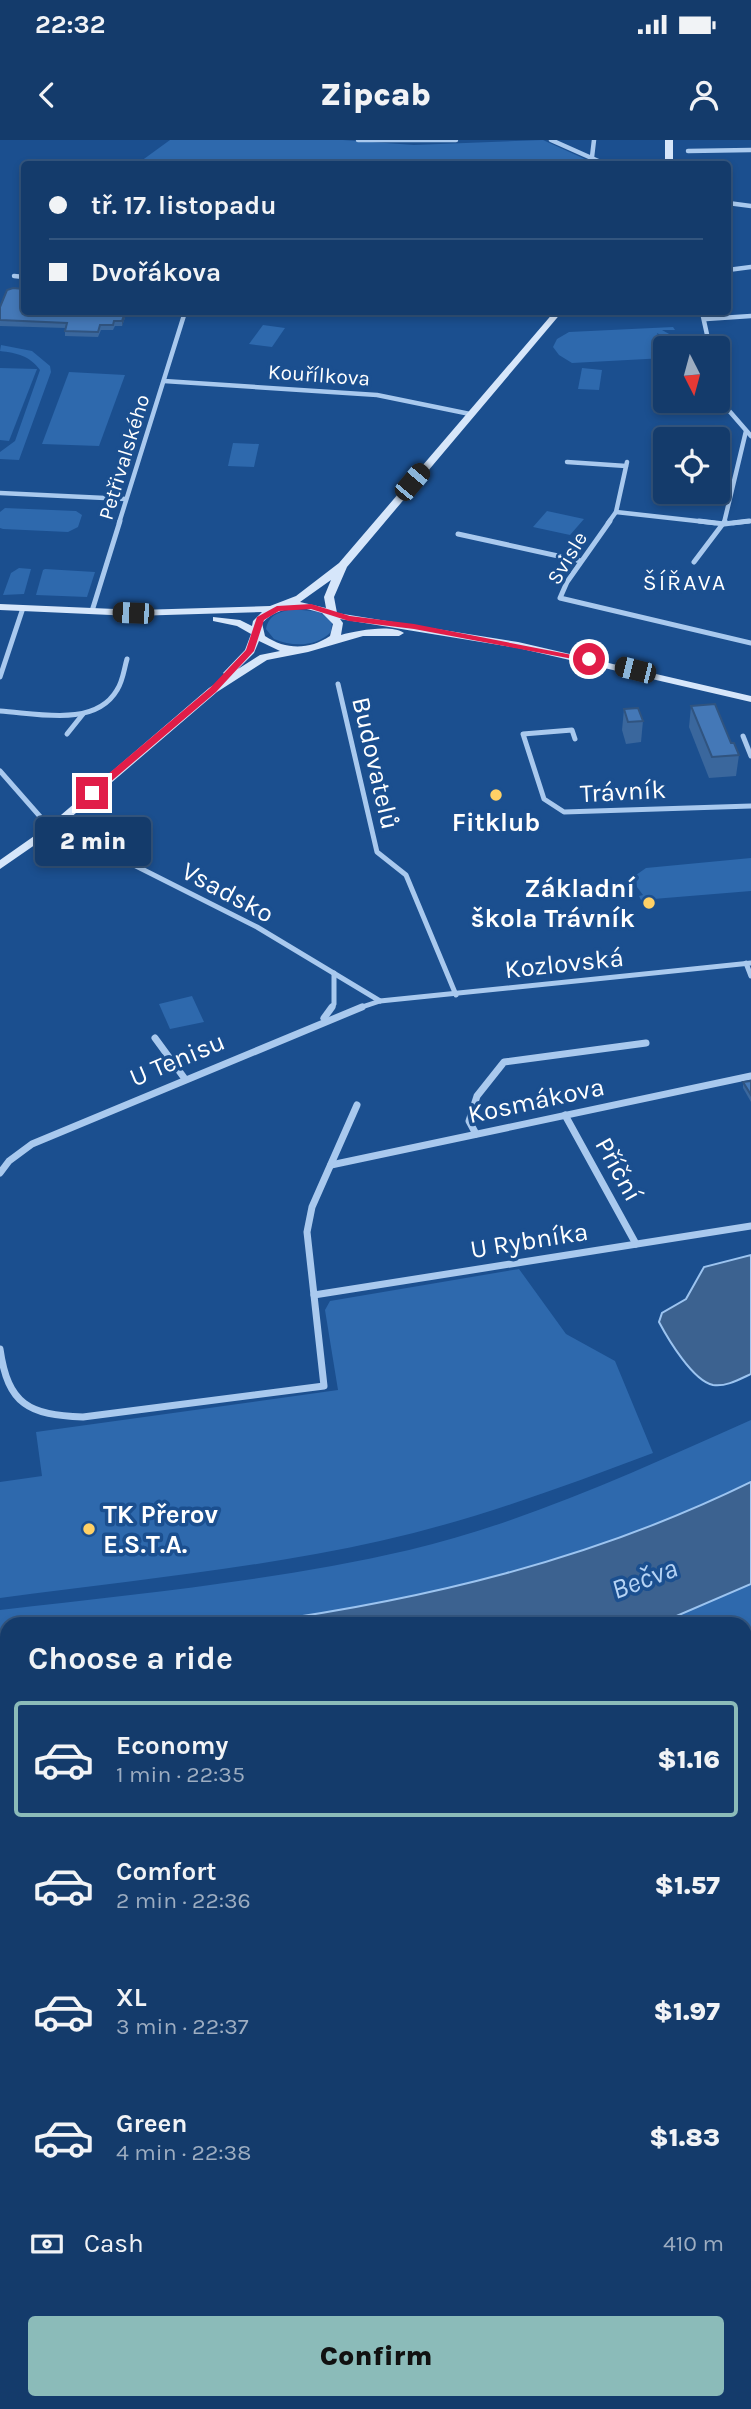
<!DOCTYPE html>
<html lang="en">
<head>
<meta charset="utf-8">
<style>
  :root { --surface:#143b6b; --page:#214673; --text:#f1f3f6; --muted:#9dadc1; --line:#33557e; --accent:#8bbbb9 }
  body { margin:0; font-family:Karla,sans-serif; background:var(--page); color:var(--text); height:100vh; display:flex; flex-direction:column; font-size:26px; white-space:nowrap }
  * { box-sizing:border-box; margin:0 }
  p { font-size:23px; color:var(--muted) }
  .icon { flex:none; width:38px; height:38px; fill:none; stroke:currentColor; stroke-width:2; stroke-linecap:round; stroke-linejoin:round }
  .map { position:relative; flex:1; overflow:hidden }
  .side { position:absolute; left:0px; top:1477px; width:752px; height:793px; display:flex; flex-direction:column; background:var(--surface); border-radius:21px 21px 0 0; box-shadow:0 4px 10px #0003,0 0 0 2px var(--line) }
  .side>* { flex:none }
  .banner { position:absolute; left:21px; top:21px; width:710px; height:154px; border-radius:7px; box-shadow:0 4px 10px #0003,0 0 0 2px var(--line); display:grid; align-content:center; height:154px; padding:0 28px; background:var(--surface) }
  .needle { width:46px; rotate:174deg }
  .tools { position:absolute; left:653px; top:196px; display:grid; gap:14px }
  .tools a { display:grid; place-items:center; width:77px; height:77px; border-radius:7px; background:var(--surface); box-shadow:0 4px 10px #0003,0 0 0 2px var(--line); font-size:35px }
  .end { position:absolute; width:32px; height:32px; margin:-16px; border:9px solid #e11d48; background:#fff; box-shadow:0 0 0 4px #fff }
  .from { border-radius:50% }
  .bubble { position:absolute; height:49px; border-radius:7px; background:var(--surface); box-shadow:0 4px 10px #0003,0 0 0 2px var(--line); font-size:23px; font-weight:800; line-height:49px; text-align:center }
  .car { position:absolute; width:21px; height:42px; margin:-21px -10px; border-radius:9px; box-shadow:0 0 5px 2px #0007; background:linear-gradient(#222 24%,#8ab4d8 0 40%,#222 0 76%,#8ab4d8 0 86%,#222 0) }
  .banner b { display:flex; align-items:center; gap:24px; height:66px; font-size:26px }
  .banner b+b { border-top:2px solid var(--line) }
  .banner i { width:18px; height:18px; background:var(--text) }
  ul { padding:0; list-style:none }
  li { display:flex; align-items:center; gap:21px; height:116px; margin:0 14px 10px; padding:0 14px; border:4px solid transparent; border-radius:7px }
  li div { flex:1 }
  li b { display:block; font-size:26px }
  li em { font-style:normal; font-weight:800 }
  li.current { border-color:var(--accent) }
  li>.icon { width:63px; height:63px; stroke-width:1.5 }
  h2 { padding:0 28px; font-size:32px; line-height:84px }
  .pay { display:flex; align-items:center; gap:18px; height:77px; padding:0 28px; font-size:26px }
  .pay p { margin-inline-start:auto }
  .cta { display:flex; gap:14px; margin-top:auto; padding:14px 28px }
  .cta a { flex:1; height:80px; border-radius:7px; background:var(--accent); color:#111; font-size:28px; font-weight:800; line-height:80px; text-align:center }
  .status { display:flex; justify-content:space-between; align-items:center; height:49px; padding:0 35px; background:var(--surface); direction:ltr }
  .status svg { height:19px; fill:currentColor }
  header { display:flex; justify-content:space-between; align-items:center; height:91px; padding:0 28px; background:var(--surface); font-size:32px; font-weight:800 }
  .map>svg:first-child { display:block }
</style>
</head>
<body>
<div class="status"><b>22:32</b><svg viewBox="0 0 49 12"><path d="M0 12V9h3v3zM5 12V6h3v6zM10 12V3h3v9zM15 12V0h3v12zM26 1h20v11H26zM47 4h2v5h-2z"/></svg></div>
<header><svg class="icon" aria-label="back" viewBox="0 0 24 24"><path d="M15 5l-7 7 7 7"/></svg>Zipcab<svg class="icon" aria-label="person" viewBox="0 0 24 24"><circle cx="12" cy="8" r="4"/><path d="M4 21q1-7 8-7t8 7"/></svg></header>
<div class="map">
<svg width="751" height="2269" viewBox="0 0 751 2269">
  <rect width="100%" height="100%" fill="#1b4f8f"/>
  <g fill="#2e69ad">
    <path d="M170 0H343L414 5 543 0 596 24H137Z"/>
    <path d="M263 185 285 188 272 207 249 204Z"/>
    <path d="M673 187 675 190H662L678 199 679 208H671V200L657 193 665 218 572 223 559 215 553 207 557 199 569 192Z"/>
    <path d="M1 205 32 211 50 226 51 232 19 320 0 319V312L15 301 40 230C30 216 17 213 0 211Z"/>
    <path d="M0 228 37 229 9 301 0 300Z"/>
    <path d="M582 228 602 230 599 250 578 249Z"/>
    <path d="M69 232 125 235 99 306 42 304Z"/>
    <path d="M233 303 259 304 254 327 228 326Z"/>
    <path d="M5 368 76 371 82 375 78 387 68 392 3 389 0 388V372Z"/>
    <path d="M547 371 584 379 570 395 533 387Z"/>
    <path d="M19 428 31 429 24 454 3 455 11 433Z"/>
    <path d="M43 430 45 429 95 432 87 457 36 455Z"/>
    <path d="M293 469 320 472 332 483 331 492C316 507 293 507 274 499L266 489C269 474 280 472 293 469Z"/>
    <path d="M751 718V751L641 760 639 756 643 755 637 747 636 735 646 728Z"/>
    <path d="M192 856 204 882 170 889 159 864Z"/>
    <path d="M519 1129 566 1194 615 1221 653 1313C563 1347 474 1380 380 1401 255 1429 126 1441 0 1458V1342L42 1336 36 1292 338 1250 325 1170 330 1161Z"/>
    <path d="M751 1280V1342C595 1418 424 1466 252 1484 226 1486 198 1484 172 1484 117 1484 62 1484 7 1484V1521L0 1522V1470C137 1454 275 1441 409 1410 527 1382 641 1329 751 1280Z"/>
    <path d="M751 1444V1755L746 1757V1484H658Z"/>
    <path d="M7 1617V1878L0 1876V1619Z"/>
    <path d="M7 1879V1972L0 1976V1890Z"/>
    <path d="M0 2254 7 2255V2263H176L158 2269H0Z"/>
  </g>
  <g fill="#3c6290" stroke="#9cc4f0" stroke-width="2">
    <path d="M751 1115V1234C740 1239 726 1247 713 1245 693 1241 668 1199 659 1182L662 1173 686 1159 704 1127Z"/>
    <path d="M751 1342V1444L658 1484H249C424 1460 592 1420 751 1342Z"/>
    <path d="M7 1521V1617L0 1619V1522Z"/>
    <path d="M7 1972V2255L0 2254V1976Z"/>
  </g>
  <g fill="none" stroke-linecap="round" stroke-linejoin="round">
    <g stroke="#a9c9ee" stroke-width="4.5">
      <path d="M358 0H456"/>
      <path d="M551 0 605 24"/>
      <path d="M688 11 751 10"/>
      <path d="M592 17 594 0"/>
      <path d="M728 63 751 66"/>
      <path d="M728 130 751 127"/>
      <path d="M14 136 24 137"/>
      <path d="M702 172 710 208"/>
      <path d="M706 179 751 176"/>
      <path d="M164 241 377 255 470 274"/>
      <path d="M718 258 751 296"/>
      <path d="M567 322 626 326"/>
      <path d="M0 353 126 359"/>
      <path d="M616 372 715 383"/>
      <path d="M119 383 185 172"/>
      <path d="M608 383 616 372 627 322"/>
      <path d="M724 383 746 291"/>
      <path d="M733 383 751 381"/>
    </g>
    <g stroke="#a9c9ee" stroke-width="5">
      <path d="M610 381 567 442 560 458 751 503"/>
      <path d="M699 381 724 384 749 381"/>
      <path d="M458 394 581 421"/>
      <path d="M694 422 725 381"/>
      <path d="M92 471 120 381"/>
      <path d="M0 537 23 468"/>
      <path d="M338 544 377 712 406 735 456 855"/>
      <path d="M0 571C36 573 95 588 117 550 123 541 124 529 127 519"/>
      <path d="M67 594 83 574"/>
      <path d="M743 596 751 616"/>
      <path d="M575 599 572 590 523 594 544 659 564 672 751 666"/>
      <path d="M0 631 51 689 124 720 257 787 380 861"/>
      <path d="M746 823 751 836"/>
      <path d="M331 869 334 864V833"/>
      <path d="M356 869 380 861 751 823"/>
    </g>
    <g stroke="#a9c9ee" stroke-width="7">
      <path d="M324 878 332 867"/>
      <path d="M155 898 185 939"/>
      <path d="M565 975 636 1104"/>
      <path d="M476 994 469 981 477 956 504 922 646 903"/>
      <path d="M331 1025 751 936"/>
      <path d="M0 1033 9 1021 32 1004 362 867"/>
      <path d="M314 1155 751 1086"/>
      <path d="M0 1209C8 1265 29 1275 83 1277L324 1246 307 1092 312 1067 357 965"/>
    </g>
    <g stroke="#a9c9ee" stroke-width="9">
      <path d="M746 2118 751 2109"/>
      <path d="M587 2269 596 2263"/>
    </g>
    <g fill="#d6e6fa" fill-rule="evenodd">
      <rect x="665" y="0" width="8" height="24"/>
      <path d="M554 172H562L347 427 334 457 337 473 518 502 751 556V562L518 508 340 479 343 483 341 495C357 491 390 484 404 493L399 496H363L308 512 267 520 217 552 55 691 0 729V720L47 687 209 548 227 536 223 533 245 510 251 494 237 486 213 481V477L240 480 252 486 253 481 262 472 133 476 0 470V464L138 470 270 466 296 456 339 423ZM331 440 324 457 326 468 300 462ZM303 468 322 473 333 484 330 496C309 510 286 510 265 496L262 483C274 471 286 468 303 468ZM259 501 280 511 260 515 238 529 254 513Z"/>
    </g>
  </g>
  <g fill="#3a679d">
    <path d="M0 167 127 172 122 186H115L113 190H101L98 197 65 196V188L0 186Z"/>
    <path d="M691 566 731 603 739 615 736 636 709 638 689 587Z"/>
    <path d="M624 569 643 581 641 602 626 604 622 590Z"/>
    <path d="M751 941V962L743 948V942Z"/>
  </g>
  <path fill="#305480" d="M125 172H127L122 186V181Z"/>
  <g fill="#4478b7" stroke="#305480" stroke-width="2">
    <path d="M13 148 24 149V172H125L122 181H114L113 185H100L98 192 65 191 67 183 0 180V167L7 150Z"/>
    <path d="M715 564 731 603H734L739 615 712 617 691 566Z"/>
    <path d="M638 568 643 581 628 582 624 569Z"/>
    <path d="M751 941V955L743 942Z"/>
  </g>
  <path fill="#e11d48" d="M311 464 350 476 414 484 593 519 589 522 414 489 349 481 311 469 279 471 264 480 254 511 216 552 95 655H88V651L210 548 246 510 257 477 277 466Z"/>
  <g fill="#ffd166" stroke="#1b4f8f" stroke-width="2.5">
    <circle cx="496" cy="655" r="7"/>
    <circle cx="649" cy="763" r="7"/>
    <circle cx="89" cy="1389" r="7"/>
  </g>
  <g text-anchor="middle" stroke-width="7" stroke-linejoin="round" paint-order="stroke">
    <g font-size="21" fill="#fff" stroke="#1b4f8f">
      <text transform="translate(319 235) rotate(4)" y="7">Kouřílkova</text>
      <text transform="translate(124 317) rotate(-73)" y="7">Petřivalského</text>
      <text transform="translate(567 418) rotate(-59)" y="7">Svisle</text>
    </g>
    <g font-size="23" letter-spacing="2" fill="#fff" stroke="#1b4f8f">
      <text x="685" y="450">ŠÍŘAVA</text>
    </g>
    <g font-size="26" fill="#fff" stroke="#1b4f8f">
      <text transform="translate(376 623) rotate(77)" y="9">Budovatelů</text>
      <text transform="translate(623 651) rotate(-3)" y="9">Trávník</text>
      <text transform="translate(228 752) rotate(28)" y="9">Vsadsko</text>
      <text transform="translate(564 823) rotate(-6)" y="9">Kozlovská</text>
      <text transform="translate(177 919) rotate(-23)" y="9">U Tenisu</text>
      <text transform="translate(536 960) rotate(-12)" y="9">Kosmákova</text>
      <text transform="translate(619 1029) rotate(61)" y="9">Příční</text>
      <text transform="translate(529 1100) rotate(-9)" y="9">U Rybníka</text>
    </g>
    <g font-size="26" font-weight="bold" fill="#fff" stroke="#1b4f8f">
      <text x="496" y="691">Fitklub</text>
      <text x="635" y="757" text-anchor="end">Základní<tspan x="635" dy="30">škola Trávník</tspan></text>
      <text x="103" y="1383" text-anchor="start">TK Přerov<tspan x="103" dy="30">E.S.T.A.</tspan></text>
    </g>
    <g font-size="28" font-style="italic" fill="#b5d3f5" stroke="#1b4f8f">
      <text transform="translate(644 1438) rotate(-21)" y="10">Bečva</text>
    </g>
  </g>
</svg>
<div class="tools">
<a><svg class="needle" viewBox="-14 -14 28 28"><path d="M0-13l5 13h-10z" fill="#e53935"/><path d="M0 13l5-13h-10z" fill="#9dadc1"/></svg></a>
<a><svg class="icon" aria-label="locate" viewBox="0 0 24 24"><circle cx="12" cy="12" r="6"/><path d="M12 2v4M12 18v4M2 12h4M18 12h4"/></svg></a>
</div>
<i class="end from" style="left:589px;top:519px"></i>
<i class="end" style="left:92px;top:653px"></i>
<div class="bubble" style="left:35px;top:677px;width:116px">2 min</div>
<i class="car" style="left:412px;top:342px;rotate:40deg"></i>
<i class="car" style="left:133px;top:473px;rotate:272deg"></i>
<i class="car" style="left:635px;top:530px;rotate:284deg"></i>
<div class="banner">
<b><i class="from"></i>tř. 17. listopadu</b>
<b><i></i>Dvořákova</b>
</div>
<section class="side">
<h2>Choose a ride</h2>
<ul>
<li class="current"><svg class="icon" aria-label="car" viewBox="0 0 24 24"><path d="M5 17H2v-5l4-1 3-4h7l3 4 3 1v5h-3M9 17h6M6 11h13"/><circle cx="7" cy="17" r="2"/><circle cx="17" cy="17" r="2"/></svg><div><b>Economy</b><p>1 min · 22:35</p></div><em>$1.16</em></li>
<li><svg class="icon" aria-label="car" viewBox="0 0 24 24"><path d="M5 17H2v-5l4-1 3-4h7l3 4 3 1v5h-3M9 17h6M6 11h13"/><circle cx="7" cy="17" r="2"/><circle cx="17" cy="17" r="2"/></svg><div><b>Comfort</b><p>2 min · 22:36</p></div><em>$1.57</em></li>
<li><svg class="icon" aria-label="car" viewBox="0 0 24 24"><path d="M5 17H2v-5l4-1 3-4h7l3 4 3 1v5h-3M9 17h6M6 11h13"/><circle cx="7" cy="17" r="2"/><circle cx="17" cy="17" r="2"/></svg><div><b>XL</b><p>3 min · 22:37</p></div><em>$1.97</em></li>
<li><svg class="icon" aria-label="car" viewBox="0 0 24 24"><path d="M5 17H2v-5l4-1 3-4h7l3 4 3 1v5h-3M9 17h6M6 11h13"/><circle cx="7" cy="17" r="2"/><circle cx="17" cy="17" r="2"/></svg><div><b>Green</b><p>4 min · 22:38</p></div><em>$1.83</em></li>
</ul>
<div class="pay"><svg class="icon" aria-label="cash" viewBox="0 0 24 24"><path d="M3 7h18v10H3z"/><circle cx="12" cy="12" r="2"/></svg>Cash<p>410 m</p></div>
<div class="cta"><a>Confirm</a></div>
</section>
</div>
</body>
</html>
